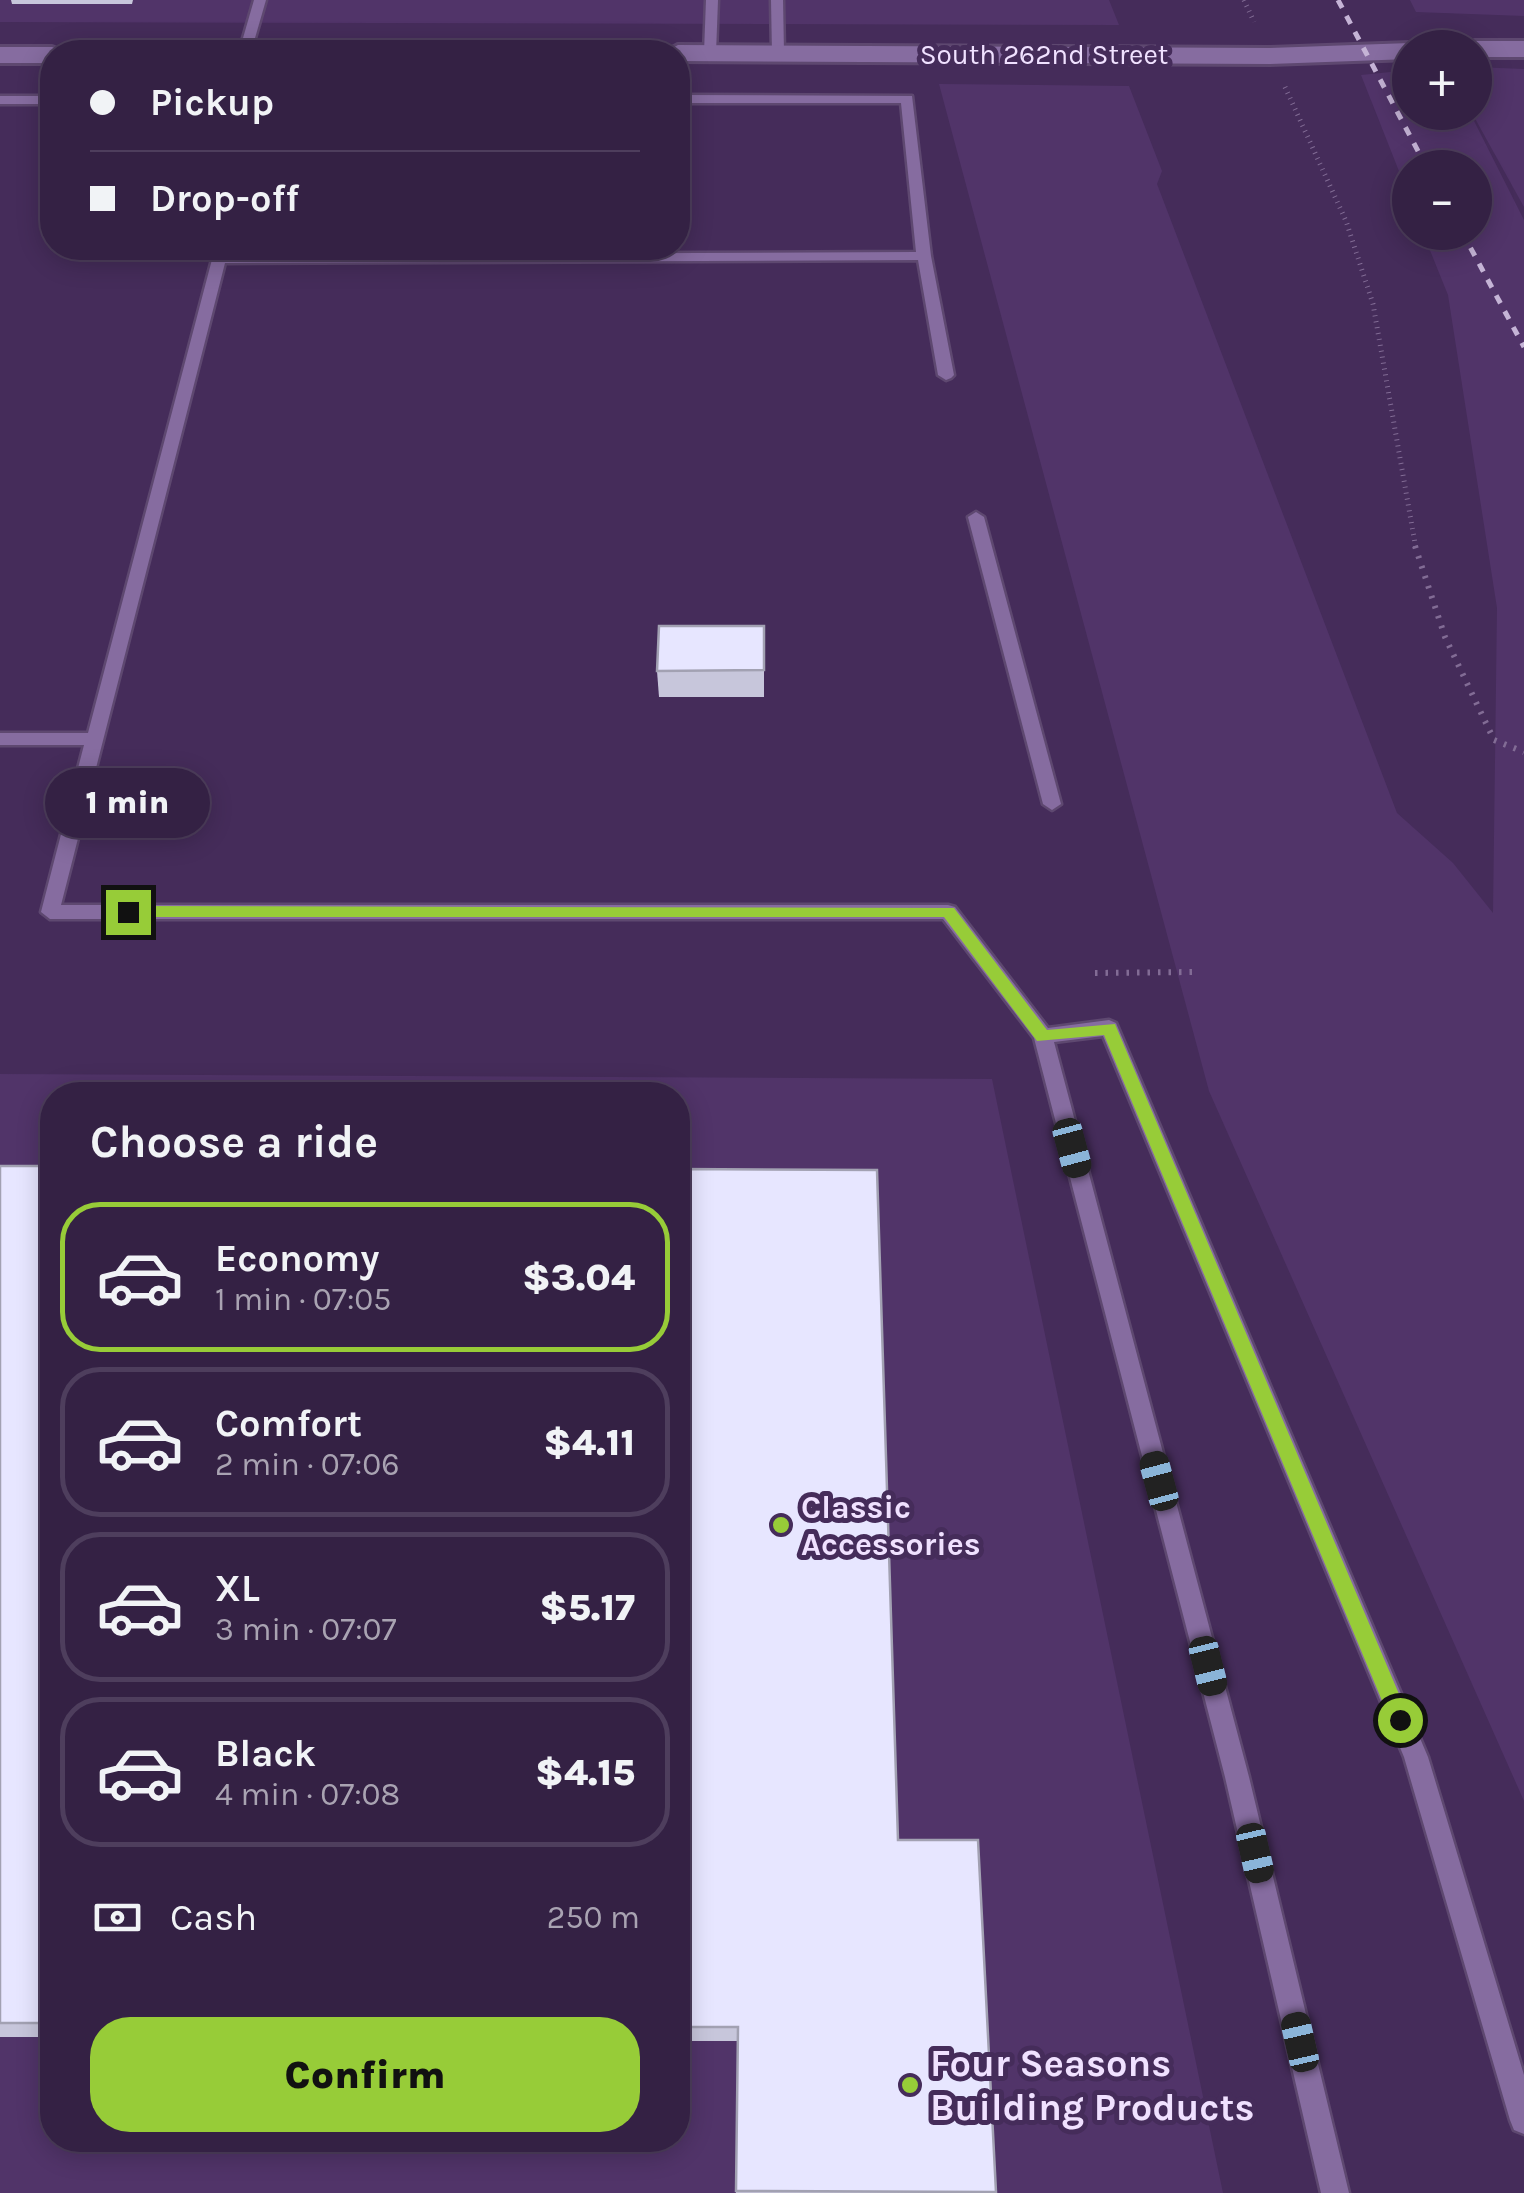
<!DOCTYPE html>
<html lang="en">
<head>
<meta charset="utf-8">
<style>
  :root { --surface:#342144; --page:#3f2e4f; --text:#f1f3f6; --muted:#a9a3b2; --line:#4e3e5d; --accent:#97cc38 }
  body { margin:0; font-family:Karla,sans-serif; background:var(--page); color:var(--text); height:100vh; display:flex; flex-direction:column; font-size:38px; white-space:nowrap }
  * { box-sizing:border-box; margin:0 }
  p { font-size:32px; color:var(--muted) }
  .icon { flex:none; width:55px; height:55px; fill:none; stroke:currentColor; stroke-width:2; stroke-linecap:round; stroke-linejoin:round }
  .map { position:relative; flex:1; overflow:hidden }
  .side { position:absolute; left:40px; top:1082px; width:650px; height:1070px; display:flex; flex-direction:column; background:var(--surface); border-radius:40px; box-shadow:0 5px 25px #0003,0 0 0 2px var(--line) }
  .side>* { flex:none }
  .hud { position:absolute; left:40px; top:40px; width:650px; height:220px; border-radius:40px; box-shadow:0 5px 25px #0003,0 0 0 2px var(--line); display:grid; align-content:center; height:220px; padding:0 50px; background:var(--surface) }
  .buttons { position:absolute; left:1392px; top:30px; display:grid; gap:20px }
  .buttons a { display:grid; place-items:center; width:100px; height:100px; border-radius:50%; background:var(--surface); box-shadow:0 5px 25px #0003,0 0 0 2px var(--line); font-size:50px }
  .end { position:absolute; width:45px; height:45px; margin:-22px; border:12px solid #97cc38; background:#111; box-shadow:0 0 0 5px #111 }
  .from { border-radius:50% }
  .bubble { position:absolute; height:70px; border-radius:35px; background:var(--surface); box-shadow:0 5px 25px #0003,0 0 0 2px var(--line); font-size:32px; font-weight:800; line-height:70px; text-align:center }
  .car { position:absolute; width:30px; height:60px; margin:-30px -15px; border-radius:12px; box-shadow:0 0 8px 2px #0007; background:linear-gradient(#222 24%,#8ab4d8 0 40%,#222 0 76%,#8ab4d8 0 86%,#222 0) }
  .hud b { display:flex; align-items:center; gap:35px; height:95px; font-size:38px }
  .hud b+b { border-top:2px solid var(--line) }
  .hud i { width:25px; height:25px; background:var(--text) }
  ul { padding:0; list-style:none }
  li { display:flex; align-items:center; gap:30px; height:150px; margin:0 20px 15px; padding:0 30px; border:5px solid var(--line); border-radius:40px }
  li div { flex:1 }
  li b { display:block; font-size:38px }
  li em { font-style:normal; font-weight:800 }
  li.selected { border-color:var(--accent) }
  li>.icon { width:90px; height:90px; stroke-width:1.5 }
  h2 { padding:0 50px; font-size:45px; line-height:120px }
  .pay { display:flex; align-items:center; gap:25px; height:110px; padding:0 50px; font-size:38px }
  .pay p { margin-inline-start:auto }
  .button { display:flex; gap:20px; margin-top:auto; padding:20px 50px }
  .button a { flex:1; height:115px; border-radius:40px; background:var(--accent); color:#111; font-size:40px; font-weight:800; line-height:115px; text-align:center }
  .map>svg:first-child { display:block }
</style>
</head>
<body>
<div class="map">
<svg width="1524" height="2193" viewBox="0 0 1524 2193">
  <rect width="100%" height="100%" fill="#452c5a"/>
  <g fill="#513469" fill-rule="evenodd">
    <path d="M0 0H1109L1119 25 0 22Z"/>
    <path d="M1410 0H1524V16L1416 12Z"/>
    <path d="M1475 67 1524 69V207L1472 113Z"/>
    <path d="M1410 70V112L1470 113 1524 220V1801L1209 1091 939 84 1129 86 1162 171 1157 184 1397 813 1453 863 1493 913 1497 608 1448 295 1423 233 1475 232V168H1410V199L1361 75Z"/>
    <path d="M0 1074 992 1079 1223 2193H0ZM52 1095H678V2140H52Z"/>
  </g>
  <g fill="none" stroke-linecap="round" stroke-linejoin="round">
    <defs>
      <g id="lane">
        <path d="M254 0H266L251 52H239Z"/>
        <path d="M706 0H718L716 53 710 57 704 53Z"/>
        <path d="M771 0H783L784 53 778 57 772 53Z"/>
        <path d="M678 95 912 96 931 256 954 375 951 378 946 380 938 375 918 260 225 263 61 905H948L955 907 1048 1028 1109 1020 1116 1023 1428 1757 1524 2075V2134L1514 2130 1510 2120 1404 1757 1103 1036 1054 1042 1249 1777 1349 2193H1321L1225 1777 1034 1038 943 919H50L41 912 84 745H0V733H88L215 248H229L227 255 916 252 901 103H678Z"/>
        <rect x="0" y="96" width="52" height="8"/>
        <path d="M976 512 984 517 1061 804 1052 810 1043 804 968 517Z"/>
      </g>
      <g id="street">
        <path d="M1475 41H1524V57H1475V48H1462Z"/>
        <path d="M1410 43 1421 48H1410V59L1269 64 678 61V52H665L678 45 1269 48Z"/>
        <path d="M0 47H52L64 52H52V63H0Z"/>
      </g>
    </defs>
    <use href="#lane" stroke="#5e4870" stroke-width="5"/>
    <use href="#street" stroke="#5e4870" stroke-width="6"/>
    <g stroke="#826c95" stroke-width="5" stroke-dasharray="1 5" stroke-linecap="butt">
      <path d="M1244 0 1254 22"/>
      <path d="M1285 87 1346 221 1373 304 1416 549"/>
    </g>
    <g stroke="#826c95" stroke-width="6" stroke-dasharray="2.5 8" stroke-linecap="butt">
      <path d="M1415 546 1445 637 1494 740 1524 752"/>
      <path d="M1095 973 1192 972"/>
    </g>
    <use href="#lane" fill="#866ca0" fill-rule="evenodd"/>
    <use href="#street" fill="#866ca0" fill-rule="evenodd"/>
    <g stroke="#c5b4d6" stroke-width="5" stroke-dasharray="9 9" stroke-linecap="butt">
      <path d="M1338 0 1427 168"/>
      <path d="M1462 232 1524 347"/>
    </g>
  </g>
  <g fill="#c7c6db">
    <path d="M11 0H133L132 4H12Z"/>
    <path d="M764 626V697H659L657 671Z"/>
    <rect x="0" y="1166" width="52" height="871"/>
    <path d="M678 1169 898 1840 996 2193H736L738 2041H678Z"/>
  </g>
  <g fill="#e7e6ff" stroke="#a2a1b2" stroke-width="2.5">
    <path d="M659 626H764V670L657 671Z"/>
    <rect x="0" y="1166" width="52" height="857"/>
    <path d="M678 1169 877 1170 898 1840H978L996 2192 736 2191 738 2027H678Z"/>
  </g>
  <path fill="#97cc38" d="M128 906 954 908 1047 1030 1115 1024 1410 1720 1407 1727H1393L1104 1035 1037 1041 944 917H128L121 912Z"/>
  <g fill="#97cc38" stroke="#452c5a" stroke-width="4">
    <circle cx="781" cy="1525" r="10"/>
    <circle cx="910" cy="2085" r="10"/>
  </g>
  <g text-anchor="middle" stroke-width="10" stroke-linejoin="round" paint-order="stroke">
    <g font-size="28" fill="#f0e1ff" stroke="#452c5a">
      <text x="1044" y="64">South 262nd Street</text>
    </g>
    <g font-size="32" font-weight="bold" fill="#f0e1ff" stroke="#452c5a" text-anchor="start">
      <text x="801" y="1518">Classic<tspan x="801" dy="37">Accessories</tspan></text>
    </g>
    <g font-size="38" font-weight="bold" fill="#f0e1ff" stroke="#452c5a" text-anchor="start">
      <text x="930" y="2076">Four Seasons<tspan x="930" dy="44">Building Products</tspan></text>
    </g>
  </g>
</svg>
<div class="buttons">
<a>+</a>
<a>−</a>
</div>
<i class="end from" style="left:1400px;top:1720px"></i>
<i class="end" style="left:128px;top:912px"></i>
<div class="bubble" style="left:45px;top:768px;width:165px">1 min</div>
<i class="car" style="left:1072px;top:1148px;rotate:165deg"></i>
<i class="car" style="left:1159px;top:1481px;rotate:345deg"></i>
<i class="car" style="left:1208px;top:1666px;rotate:166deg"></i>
<i class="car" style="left:1255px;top:1853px;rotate:167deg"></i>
<i class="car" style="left:1300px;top:2042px;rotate:347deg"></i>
<div class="hud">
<b><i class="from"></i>Pickup</b>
<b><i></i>Drop-off</b>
</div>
<section class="side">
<h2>Choose a ride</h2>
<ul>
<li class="selected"><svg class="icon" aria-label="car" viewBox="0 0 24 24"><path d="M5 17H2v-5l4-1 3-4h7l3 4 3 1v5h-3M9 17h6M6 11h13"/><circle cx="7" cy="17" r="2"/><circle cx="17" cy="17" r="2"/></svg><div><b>Economy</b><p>1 min · 07:05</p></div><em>$3.04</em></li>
<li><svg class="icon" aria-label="car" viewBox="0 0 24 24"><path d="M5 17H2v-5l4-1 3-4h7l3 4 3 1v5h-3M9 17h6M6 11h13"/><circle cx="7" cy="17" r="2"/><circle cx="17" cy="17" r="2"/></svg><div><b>Comfort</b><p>2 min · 07:06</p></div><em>$4.11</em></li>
<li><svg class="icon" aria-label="car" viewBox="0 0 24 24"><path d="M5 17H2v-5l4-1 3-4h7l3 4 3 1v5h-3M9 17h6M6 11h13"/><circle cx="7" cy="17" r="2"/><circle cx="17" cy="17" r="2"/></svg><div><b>XL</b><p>3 min · 07:07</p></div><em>$5.17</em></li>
<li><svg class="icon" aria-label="car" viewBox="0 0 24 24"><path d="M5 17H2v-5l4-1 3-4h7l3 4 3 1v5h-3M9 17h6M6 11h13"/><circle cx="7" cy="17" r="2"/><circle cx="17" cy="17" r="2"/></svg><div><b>Black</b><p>4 min · 07:08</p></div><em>$4.15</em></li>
</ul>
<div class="pay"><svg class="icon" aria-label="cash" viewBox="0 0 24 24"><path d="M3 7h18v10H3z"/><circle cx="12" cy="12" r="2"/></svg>Cash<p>250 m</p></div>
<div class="button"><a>Confirm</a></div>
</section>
</div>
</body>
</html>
